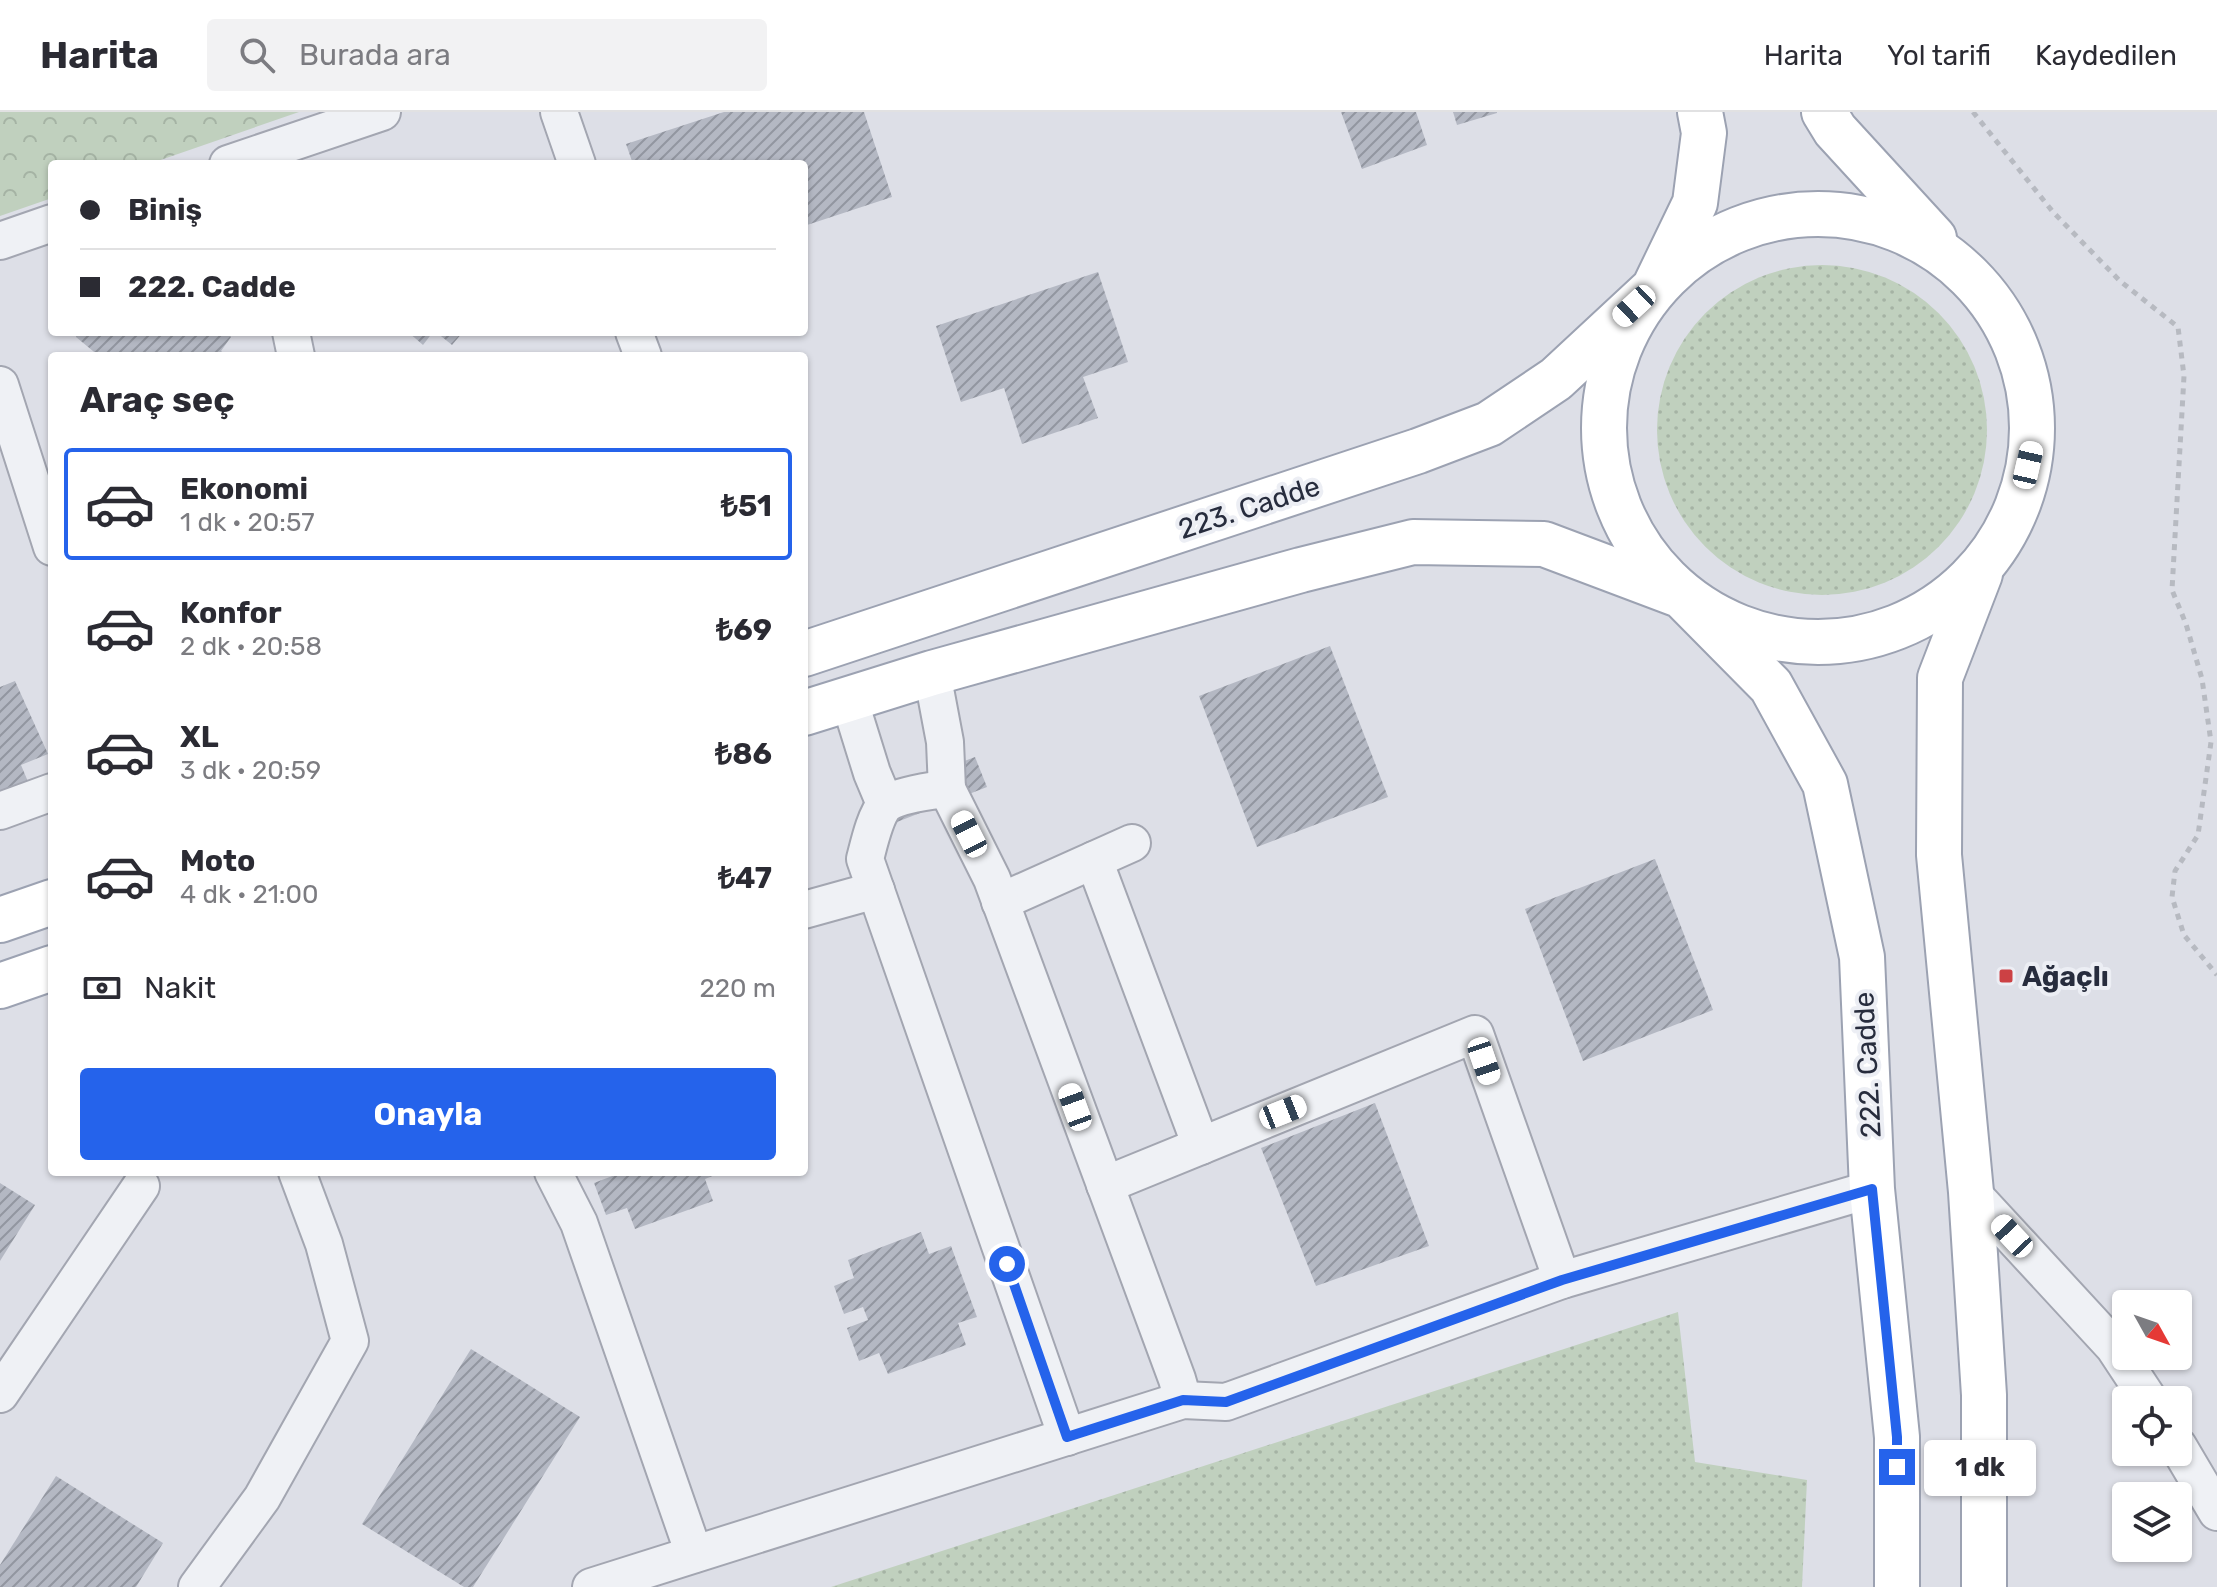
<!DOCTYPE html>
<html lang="tr">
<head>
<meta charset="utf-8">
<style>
  :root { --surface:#fff; --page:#f2f2f3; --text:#2b2b33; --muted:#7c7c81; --line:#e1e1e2; --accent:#2563eb }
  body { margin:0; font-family:Rubik,sans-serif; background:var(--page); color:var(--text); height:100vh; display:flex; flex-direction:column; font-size:30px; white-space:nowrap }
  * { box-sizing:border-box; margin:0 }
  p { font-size:26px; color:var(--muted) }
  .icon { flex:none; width:44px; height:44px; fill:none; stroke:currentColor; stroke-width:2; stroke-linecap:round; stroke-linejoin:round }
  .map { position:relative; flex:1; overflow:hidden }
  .panel { position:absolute; left:48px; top:240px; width:760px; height:824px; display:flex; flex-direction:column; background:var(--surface); border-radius:8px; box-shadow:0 2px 6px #0004 }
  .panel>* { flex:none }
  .guide { position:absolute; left:48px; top:48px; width:760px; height:176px; border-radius:8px; box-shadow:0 2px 6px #0004; display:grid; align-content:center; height:176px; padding:0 32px; background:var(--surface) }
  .needle { width:52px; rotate:130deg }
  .controls { position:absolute; left:2112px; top:1178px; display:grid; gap:16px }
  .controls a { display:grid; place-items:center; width:80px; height:80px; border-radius:8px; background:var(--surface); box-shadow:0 2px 6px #0004; font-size:40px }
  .end { position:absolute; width:36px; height:36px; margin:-18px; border:10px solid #2563eb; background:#fff; box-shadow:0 0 0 4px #fff }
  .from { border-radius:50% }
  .bubble { position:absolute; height:56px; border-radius:8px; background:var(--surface); box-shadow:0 2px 6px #0004; font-size:26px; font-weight:700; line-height:56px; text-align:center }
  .car { position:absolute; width:24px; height:48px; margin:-24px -12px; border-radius:10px; box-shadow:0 0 6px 2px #0007; background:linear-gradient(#fff 24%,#345 0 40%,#fff 0 76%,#345 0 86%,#fff 0) }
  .guide b { display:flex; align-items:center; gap:28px; height:76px; font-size:30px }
  .guide b+b { border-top:2px solid var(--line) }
  .guide i { width:20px; height:20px; background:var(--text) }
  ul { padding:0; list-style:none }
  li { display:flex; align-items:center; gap:24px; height:112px; margin:0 16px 12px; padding:0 16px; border:4px solid transparent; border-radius:8px }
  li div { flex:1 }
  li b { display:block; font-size:30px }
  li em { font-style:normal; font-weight:700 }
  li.current { border-color:var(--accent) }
  li>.icon { width:72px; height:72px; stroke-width:1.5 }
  h2 { padding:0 32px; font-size:36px; line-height:96px }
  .pay { display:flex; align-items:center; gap:20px; height:88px; padding:0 32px; font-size:30px }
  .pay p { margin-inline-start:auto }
  .button { display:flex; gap:16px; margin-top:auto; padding:16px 32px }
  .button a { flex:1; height:92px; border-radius:8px; background:var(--accent); color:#fff; font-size:32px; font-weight:700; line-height:92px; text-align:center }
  header { display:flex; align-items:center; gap:48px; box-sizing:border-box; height:112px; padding:0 40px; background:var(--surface); border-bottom:2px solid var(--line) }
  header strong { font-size:38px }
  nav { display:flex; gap:44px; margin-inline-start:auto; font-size:28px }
  .search { width:560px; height:72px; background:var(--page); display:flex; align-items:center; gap:20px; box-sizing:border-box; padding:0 28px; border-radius:8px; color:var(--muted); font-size:30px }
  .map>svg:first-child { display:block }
</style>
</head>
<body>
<header>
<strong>Harita</strong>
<div class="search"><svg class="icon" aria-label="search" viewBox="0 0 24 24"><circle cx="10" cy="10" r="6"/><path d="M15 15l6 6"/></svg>Burada ara</div>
<nav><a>Harita</a><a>Yol tarifi</a><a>Kaydedilen</a></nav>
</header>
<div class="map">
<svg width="2217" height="1475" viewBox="0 0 2217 1475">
  <defs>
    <pattern id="grass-dots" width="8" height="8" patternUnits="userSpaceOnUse" patternTransform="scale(2)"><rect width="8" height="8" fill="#c0d0be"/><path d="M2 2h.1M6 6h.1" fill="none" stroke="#a5b3a4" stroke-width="1.8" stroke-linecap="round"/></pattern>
    <pattern id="forest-crowns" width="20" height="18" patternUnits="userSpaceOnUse" patternTransform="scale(2)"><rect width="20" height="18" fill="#c0d0be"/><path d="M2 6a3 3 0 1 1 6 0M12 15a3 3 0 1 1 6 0" fill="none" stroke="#a5b3a4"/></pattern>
    <pattern id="building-hatch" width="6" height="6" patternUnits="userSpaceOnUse" patternTransform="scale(2)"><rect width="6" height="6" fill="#b4b8c3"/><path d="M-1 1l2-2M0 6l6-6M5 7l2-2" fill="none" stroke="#9296a0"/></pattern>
  </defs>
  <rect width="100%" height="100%" fill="#dddfe7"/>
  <g fill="url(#grass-dots)">
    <circle cx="1822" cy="318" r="165"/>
    <path d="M1678 1200 1695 1350 1807 1368 1802 1475H831Z"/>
  </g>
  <path fill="url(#forest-crowns)" d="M0 0H299L149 52H52V86L0 104Z"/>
  <g fill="url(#building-hatch)">
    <path d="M724 0H864L892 85 804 114V52H633L626 32Z"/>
    <path d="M1341 0H1416L1427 33 1362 57Z"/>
    <path d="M1453 0H1497V1L1457 13Z"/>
    <path d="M1098 160 1128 250 1083 265 1098 306 1022 332 1004 276 961 290 936 214Z"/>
    <path d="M80 220H226L231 225 221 239 227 244H99L76 225Z"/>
    <path d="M408 220H433L423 233Z"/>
    <path d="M436 220H463L452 233Z"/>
    <path d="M1330 534 1388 685 1257 735 1199 584Z"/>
    <path d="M15 569 48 642 21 653 29 672 0 683V575Z"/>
    <path d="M975 645 987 675 884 715 872 684Z"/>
    <path d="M1655 747 1713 898 1583 949 1525 797Z"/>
    <path d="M1375 991 1429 1134 1316 1174 1261 1036Z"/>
    <path d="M614 1060H722L705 1067 713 1089 635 1117 627 1096 606 1103 594 1071 615 1063Z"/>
    <path d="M0 1071 35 1093 0 1149Z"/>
    <path d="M921 1120 929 1142 951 1134 977 1205 958 1211 966 1233 888 1262 879 1241 859 1249 847 1216 868 1208 863 1195 844 1202 834 1174 854 1166 848 1148Z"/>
    <path d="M471 1237 580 1305 473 1475H464L362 1412Z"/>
    <path d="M56 1364 163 1431 136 1475H0V1453Z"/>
  </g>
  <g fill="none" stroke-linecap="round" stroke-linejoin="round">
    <defs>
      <g id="street">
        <path d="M559 0 577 52"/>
        <path d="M228 52 382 0"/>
        <path d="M0 129 52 111"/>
        <path d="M291 220 296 244"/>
        <path d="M634 220 643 244"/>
        <path d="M0 273 52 435"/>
        <path d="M932 561 945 630 947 677"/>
        <path d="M849 587 872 661 885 692"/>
        <path d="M0 699 52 680"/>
        <path d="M1094 748 1201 1034"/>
        <path d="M1000 790 1132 731"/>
        <path d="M804 798 876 778"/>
        <path d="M553 1060 579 1111 694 1442"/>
        <path d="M1105 1073 1475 922 1562 1168"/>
        <path d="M1971 1080 2114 1235 2149 1288"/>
        <path d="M0 1282 141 1074"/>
        <path d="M1067 1325 865 747C869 732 875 704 885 693 893 684 934 678 947 677L992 767 1177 1267 1183 1288"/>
        <path d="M2178 1334 2217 1400"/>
        <path d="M197 1475 262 1386 350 1229 324 1132 297 1060"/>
        <path d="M591 1475 1183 1288 1226 1290 1562 1168 1872 1077"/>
      </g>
      <g id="primary">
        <path d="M1824 0 1835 18 1934 126"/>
        <circle cx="1818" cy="316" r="214"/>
        <path d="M1980 462 1940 566 1939 743 1971 1080 1984 1283V1475"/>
        <path d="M804 542 1418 339 1489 312 1556 267 1654 176 1695 91 1704 21 1700 0"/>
        <path d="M804 601 932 561 1301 458 1413 430 1544 432 1682 484 1771 574 1825 672 1862 845 1872 1077 1897 1325V1475"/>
        <path d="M0 808 52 790"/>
        <path d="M0 874 52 856"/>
      </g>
    </defs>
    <use href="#street" stroke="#a3a6b1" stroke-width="40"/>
    <use href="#primary" stroke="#9ca2b2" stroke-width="48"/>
    <path stroke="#b7bac1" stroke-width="5" stroke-dasharray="6 6" stroke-linecap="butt" d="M1973 0 2053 100 2120 169 2178 215 2184 264 2172 478 2186 512 2202 567 2211 630 2198 723 2175 759 2172 785 2184 823 2217 863"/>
    <use href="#street" stroke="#eff1f5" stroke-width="36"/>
    <use href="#primary" stroke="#fff" stroke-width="44"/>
  </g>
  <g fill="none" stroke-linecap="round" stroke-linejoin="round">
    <path stroke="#2563eb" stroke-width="10" d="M1007 1152 1067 1325 1183 1288 1226 1290 1562 1168 1872 1077 1897 1325V1355"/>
  </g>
  <rect fill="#cc4144" stroke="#eceef4" stroke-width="3" x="1998" y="856" width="16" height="16" rx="4"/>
  <g text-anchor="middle" stroke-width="8" stroke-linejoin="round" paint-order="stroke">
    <g font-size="28" fill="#272c3d" stroke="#eceef4">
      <text transform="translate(1249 395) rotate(-18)" y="10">223. Cadde</text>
      <text transform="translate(1867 953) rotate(-93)" y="10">222. Cadde</text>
    </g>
    <g font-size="28" font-weight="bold" fill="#272c3d" stroke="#eceef4" text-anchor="start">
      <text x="2022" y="874">Ağaçlı</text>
    </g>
  </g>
</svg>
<div class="controls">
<a><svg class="needle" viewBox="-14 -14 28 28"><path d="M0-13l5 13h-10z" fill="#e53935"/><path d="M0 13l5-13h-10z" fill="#7c7c81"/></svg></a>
<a><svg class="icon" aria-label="locate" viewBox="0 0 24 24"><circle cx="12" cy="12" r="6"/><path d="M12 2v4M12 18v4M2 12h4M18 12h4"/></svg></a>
<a><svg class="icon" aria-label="layers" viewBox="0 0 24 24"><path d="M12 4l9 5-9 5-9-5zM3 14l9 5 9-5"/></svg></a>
</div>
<i class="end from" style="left:1007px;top:1152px"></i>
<i class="end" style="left:1897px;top:1355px"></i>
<div class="bubble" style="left:1924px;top:1328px;width:112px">1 dk</div>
<i class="car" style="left:1634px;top:194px;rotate:227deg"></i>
<i class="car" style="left:2028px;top:353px;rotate:13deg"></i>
<i class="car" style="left:969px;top:722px;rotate:333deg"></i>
<i class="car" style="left:1484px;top:949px;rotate:161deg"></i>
<i class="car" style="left:1075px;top:995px;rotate:340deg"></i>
<i class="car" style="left:1283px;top:1000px;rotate:68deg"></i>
<i class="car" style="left:2012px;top:1124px;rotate:317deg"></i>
<div class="guide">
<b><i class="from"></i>Biniş</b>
<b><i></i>222. Cadde</b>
</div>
<section class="panel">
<h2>Araç seç</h2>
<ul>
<li class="current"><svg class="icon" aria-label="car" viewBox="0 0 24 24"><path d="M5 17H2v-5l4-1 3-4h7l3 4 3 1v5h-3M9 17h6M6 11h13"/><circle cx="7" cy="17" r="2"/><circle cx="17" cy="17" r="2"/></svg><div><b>Ekonomi</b><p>1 dk · 20:57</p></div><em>₺51</em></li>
<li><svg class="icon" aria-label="car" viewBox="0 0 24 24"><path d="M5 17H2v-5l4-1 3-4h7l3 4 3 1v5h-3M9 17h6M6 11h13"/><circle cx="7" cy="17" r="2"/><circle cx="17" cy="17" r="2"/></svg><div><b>Konfor</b><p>2 dk · 20:58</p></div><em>₺69</em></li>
<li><svg class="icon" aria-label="car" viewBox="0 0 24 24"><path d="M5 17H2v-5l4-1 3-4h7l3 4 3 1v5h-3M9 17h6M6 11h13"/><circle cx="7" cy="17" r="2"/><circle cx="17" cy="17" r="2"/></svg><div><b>XL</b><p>3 dk · 20:59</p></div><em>₺86</em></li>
<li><svg class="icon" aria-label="car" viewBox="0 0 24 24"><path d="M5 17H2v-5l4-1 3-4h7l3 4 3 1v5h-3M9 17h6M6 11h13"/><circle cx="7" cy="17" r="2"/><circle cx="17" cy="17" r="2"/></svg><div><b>Moto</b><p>4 dk · 21:00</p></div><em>₺47</em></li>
</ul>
<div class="pay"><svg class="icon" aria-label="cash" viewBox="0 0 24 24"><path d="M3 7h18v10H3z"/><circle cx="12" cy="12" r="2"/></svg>Nakit<p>220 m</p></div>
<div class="button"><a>Onayla</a></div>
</section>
</div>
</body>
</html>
